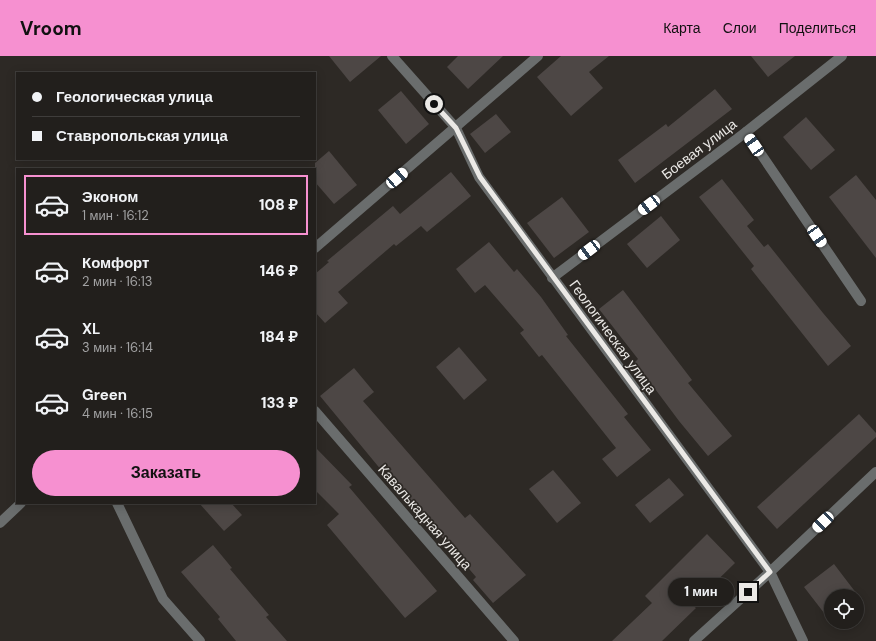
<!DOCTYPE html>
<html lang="ru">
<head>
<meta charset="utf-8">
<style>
  :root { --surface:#221f1c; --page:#2e2c29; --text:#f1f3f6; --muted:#a2a2a3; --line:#3f3d3b; --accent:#f690d0 }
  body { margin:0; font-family:"DM Sans",sans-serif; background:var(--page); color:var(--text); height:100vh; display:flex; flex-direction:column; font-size:15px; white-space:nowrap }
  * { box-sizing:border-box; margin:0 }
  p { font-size:13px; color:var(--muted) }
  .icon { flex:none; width:22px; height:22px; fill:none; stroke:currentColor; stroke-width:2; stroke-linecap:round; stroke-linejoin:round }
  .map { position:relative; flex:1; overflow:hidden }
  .side { position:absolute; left:16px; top:112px; width:300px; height:336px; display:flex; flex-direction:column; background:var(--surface); border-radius:0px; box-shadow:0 2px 10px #0003,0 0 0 1px var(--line) }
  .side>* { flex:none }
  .top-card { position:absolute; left:16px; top:16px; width:300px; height:88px; border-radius:0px; box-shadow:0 2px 10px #0003,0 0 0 1px var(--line); display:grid; align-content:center; height:88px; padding:0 16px; background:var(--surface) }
  .buttons { position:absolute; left:824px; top:533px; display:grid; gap:8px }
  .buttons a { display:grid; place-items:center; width:40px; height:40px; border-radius:50%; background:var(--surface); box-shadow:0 2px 10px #0003,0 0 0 1px var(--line); font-size:20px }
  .end { position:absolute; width:18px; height:18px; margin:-9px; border:5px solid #ebe9e6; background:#111; box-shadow:0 0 0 2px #111 }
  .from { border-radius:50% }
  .bubble { position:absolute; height:28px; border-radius:14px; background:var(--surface); box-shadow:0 2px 10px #0003,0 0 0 1px var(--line); font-size:13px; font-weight:800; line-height:28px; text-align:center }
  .car { position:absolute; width:12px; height:24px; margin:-12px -6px; border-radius:5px; box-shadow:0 0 3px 1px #0007; background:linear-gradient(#fff 24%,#345 0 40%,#fff 0 76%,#345 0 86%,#fff 0) }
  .top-card b { display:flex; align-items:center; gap:14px; height:38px; font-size:15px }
  .top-card b+b { border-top:1px solid var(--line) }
  .top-card i { width:10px; height:10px; background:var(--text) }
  ul { padding:7px 0 0; list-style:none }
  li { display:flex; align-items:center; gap:12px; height:60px; margin:0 8px 6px; padding:0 8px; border:2px solid transparent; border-radius:0px }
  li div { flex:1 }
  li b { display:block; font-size:15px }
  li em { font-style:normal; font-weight:800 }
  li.current { border-color:var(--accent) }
  li>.icon { width:36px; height:36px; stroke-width:1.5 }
  .primary-button { display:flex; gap:8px; margin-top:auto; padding:8px 16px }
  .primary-button a { flex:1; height:46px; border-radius:24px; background:var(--accent); color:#111; font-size:16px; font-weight:800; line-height:46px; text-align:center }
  header { display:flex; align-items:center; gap:24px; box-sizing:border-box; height:56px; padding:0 20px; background:var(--accent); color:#111 }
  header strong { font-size:19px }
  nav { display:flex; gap:22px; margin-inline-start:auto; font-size:14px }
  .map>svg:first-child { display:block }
</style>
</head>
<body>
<header>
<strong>Vroom</strong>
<nav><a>Карта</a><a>Слои</a><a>Поделиться</a></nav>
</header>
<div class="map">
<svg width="876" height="585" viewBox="0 0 876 585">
  <rect width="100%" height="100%" fill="#2d2925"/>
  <g fill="#4d4745">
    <path d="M329 0H381L350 26Z"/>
    <path d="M458 0H503L468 33 447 11Z"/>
    <path d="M561 0H609L589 16 603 32 571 60 537 21Z"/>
    <path d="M751 0H795L768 21Z"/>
    <path d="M715 33 732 53 635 127 618 104 666 68 668 71Z"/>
    <path d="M401 35 429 68 406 88 378 54Z"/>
    <path d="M496 58 511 76 485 97 470 78Z"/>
    <path d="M806 61 835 94 811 114 783 81Z"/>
    <path d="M329 95 357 129 334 148 315 126V107Z"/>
    <path d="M451 116 471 140 427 176 421 170 396 190 394 188 338 236 348 247 325 267 315 256V218L329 206 327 205 393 150 400 158Z"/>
    <path d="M856 119 876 144V202L829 141Z"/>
    <path d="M722 123 754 164 747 170 764 191 768 188 823 257 851 290 828 310 751 213 754 210 699 141Z"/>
    <path d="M562 141 589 176 554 202 527 167Z"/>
    <path d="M661 160 680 184 647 212 627 188Z"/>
    <path d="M489 186 514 216 517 213 541 241 568 279 566 280 628 358 624 361 651 394 617 421 602 403 616 392 542 299 539 301 520 277 524 274 485 229 475 237 456 213Z"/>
    <path d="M623 234 692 324 688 327 732 380 708 400 679 365 635 306 638 303 599 253Z"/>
    <path d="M459 291 487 324 464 344 436 311Z"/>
    <path d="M354 312 374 336 363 345 465 462 470 458 526 519 493 547 473 524 476 521 384 413 382 415 320 340Z"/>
    <path d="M859 358 876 377V381L777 473 757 451Z"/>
    <path d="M315 391 352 429 349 431 437 535 405 562 327 469 339 458 315 434Z"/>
    <path d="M553 414 581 447 557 467 529 433Z"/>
    <path d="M669 422 684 439 650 467 635 449Z"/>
    <path d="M199 447H231L242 459 224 475Z"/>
    <path d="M707 478 735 507 692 549 696 552 662 585H612L652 547 645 540Z"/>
    <path d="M213 489 232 512 230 513 269 559 266 561 287 585H236L218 563 220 561 181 516Z"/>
    <path d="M834 508 863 546 857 551V540H831V566L804 531Z"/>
  </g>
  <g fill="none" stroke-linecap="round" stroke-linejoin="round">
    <g stroke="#6a6d6d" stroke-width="10">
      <path d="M392 0 456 72 479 121 770 516 803 585"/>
      <path d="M746 76 861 245"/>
      <path d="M315 192 538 0"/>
      <path d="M552 222 746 76 842 0"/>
      <path d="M315 355 514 585"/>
      <path d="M117 447 163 543 200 585"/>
      <path d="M0 467 21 447"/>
      <path d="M694 585 770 516 876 416"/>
    </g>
  </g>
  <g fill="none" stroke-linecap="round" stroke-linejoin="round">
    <path stroke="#ebe9e6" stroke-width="5" d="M434 48 456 72 480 121 770 516 748 536"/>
  </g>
  <g text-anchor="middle" stroke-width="3.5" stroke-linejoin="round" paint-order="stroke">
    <g font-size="14" fill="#ebe9e6" stroke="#2d2925">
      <text transform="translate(699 93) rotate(-37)" y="5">Боевая улица</text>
      <text transform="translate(613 281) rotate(54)" y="5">Геологическая улица</text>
      <text transform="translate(425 461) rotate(49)" y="5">Кавалькадная улица</text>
    </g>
  </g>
</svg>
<div class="buttons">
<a><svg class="icon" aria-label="locate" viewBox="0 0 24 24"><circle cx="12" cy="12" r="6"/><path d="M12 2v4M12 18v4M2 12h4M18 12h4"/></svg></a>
</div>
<i class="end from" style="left:434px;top:48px"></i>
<i class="end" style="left:748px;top:536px"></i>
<div class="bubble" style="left:668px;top:522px;width:66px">1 мин</div>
<i class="car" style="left:754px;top:89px;rotate:326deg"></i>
<i class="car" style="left:397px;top:122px;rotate:49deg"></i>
<i class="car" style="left:649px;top:149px;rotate:233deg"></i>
<i class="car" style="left:817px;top:180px;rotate:146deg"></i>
<i class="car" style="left:589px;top:194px;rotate:233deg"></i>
<i class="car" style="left:823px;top:466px;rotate:226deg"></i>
<div class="top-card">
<b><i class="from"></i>Геологическая улица</b>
<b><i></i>Ставропольская улица</b>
</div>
<section class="side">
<ul>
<li class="current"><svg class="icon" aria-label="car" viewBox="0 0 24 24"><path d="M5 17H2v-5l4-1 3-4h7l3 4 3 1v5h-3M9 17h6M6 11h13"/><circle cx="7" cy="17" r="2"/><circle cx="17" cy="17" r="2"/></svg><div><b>Эконом</b><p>1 мин · 16:12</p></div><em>108 ₽</em></li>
<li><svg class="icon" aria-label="car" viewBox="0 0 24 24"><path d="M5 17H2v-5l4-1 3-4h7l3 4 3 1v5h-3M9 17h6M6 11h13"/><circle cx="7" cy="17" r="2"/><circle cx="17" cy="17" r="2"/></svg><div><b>Комфорт</b><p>2 мин · 16:13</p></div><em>146 ₽</em></li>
<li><svg class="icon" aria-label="car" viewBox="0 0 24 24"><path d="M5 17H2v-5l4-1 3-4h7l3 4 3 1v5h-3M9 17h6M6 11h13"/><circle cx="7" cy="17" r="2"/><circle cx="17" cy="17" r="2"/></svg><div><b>XL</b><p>3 мин · 16:14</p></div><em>184 ₽</em></li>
<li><svg class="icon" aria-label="car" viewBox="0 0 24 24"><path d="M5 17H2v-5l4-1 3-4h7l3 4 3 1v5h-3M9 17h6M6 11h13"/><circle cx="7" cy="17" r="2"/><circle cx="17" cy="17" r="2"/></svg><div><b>Green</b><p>4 мин · 16:15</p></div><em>133 ₽</em></li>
</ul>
<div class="primary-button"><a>Заказать</a></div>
</section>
</div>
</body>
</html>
